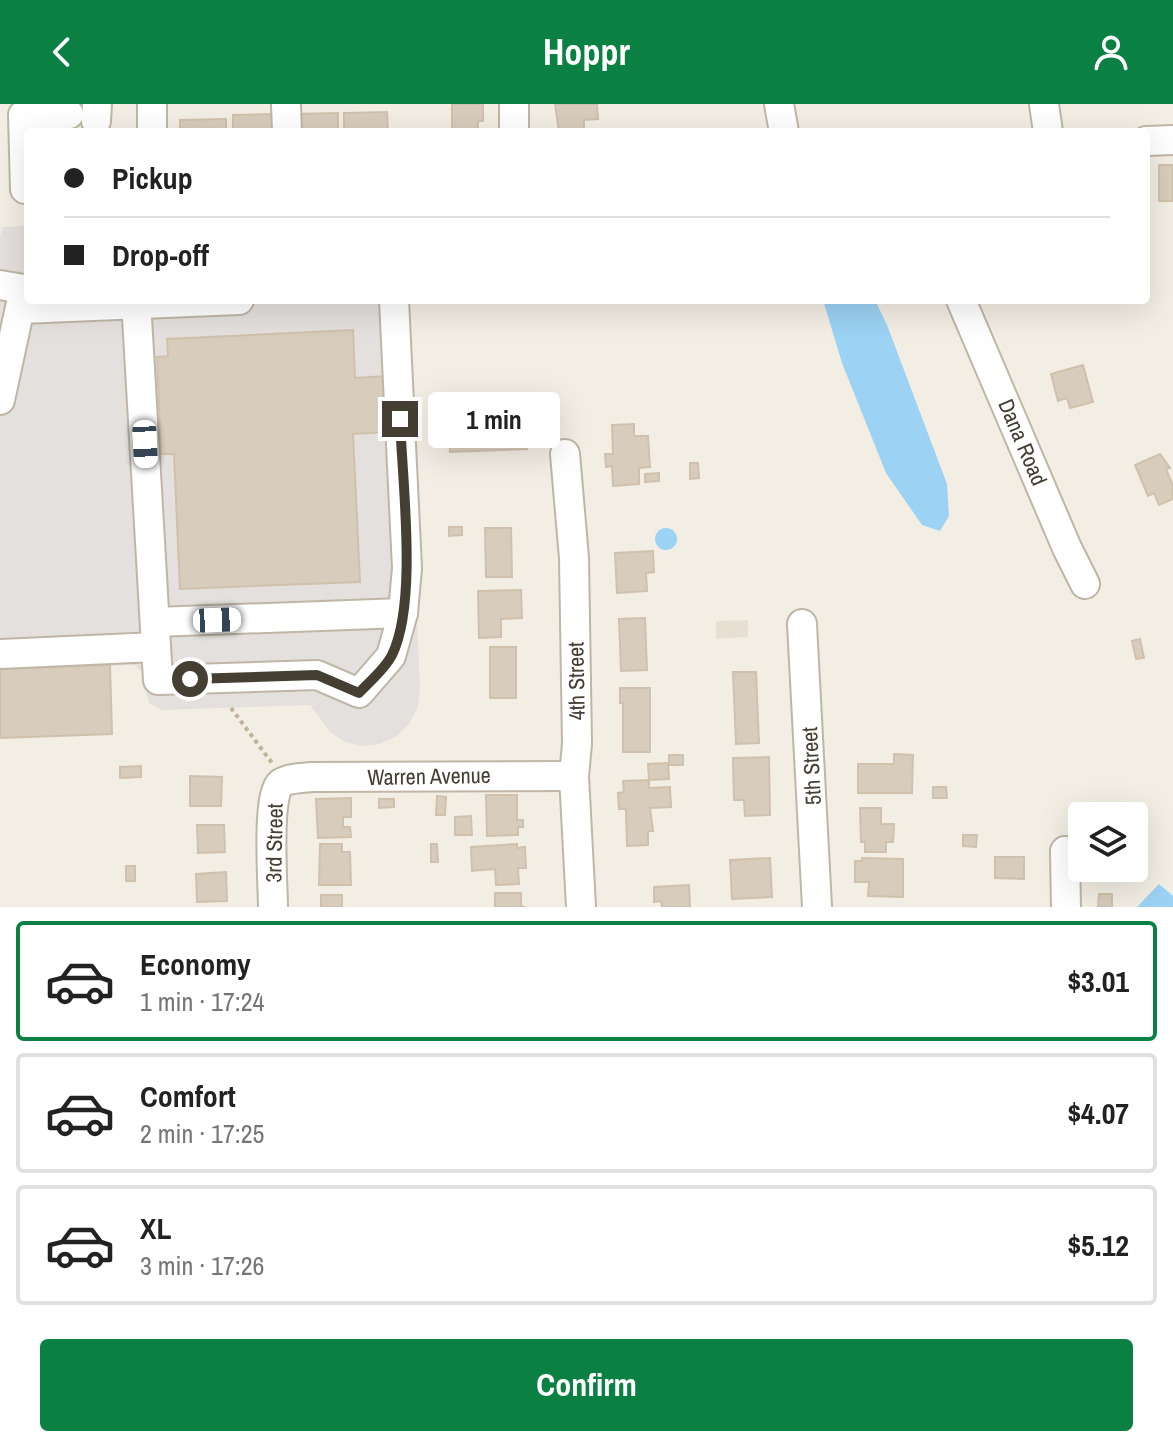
<!DOCTYPE html>
<html lang="en">
<head>
<meta charset="utf-8">
<style>
  :root { --surface:#fff; --page:#f6f6f6; --text:#222; --muted:#767676; --line:#e0e0e0; --accent:#0b8043 }
  body { margin:0; font-family:"Archivo Narrow",sans-serif; background:var(--page); color:var(--text); height:100vh; display:flex; flex-direction:column; font-size:30px; white-space:nowrap }
  * { box-sizing:border-box; margin:0 }
  p { font-size:26px; color:var(--muted) }
  .icon { flex:none; width:44px; height:44px; fill:none; stroke:currentColor; stroke-width:2; stroke-linecap:round; stroke-linejoin:round }
  .map { position:relative; height:803px; overflow:hidden }
  .details { display:flex; flex-direction:column; background:var(--surface); flex:1 }
  .details>* { flex:none }
  .banner { position:absolute; left:24px; top:24px; width:1126px; height:176px; border-radius:8px; box-shadow:0 8px 32px #0002; display:grid; align-content:center; height:176px; padding:0 40px; background:var(--surface) }
  .tools { position:absolute; left:1068px; top:698px; display:grid; gap:16px }
  .tools a { display:grid; place-items:center; width:80px; height:80px; border-radius:8px; background:var(--surface); box-shadow:0 8px 32px #0002; font-size:40px }
  .end { position:absolute; width:36px; height:36px; margin:-18px; border:10px solid #453e33; background:#fff; box-shadow:0 0 0 4px #fff }
  .from { border-radius:50% }
  .bubble { position:absolute; height:56px; border-radius:8px; background:var(--surface); box-shadow:0 8px 32px #0002; font-size:26px; font-weight:700; line-height:56px; text-align:center }
  .car { position:absolute; width:24px; height:48px; margin:-24px -12px; border-radius:10px; box-shadow:0 0 6px 2px #0007; background:linear-gradient(#fff 24%,#345 0 40%,#fff 0 76%,#345 0 86%,#fff 0) }
  .banner b { display:flex; align-items:center; gap:28px; height:76px; font-size:30px }
  .banner b+b { border-top:2px solid var(--line) }
  .banner i { width:20px; height:20px; background:var(--text) }
  ul { padding:14px 0 0; list-style:none }
  li { display:flex; align-items:center; gap:24px; height:120px; margin:0 16px 12px; padding:0 24px; border:4px solid var(--line); border-radius:8px }
  li div { flex:1 }
  li b { display:block; font-size:30px }
  li em { font-style:normal; font-weight:700 }
  li.selected { border-color:var(--accent) }
  li>.icon { width:72px; height:72px; stroke-width:1.5 }
  .button { display:flex; gap:16px; margin-top:auto; padding:16px 40px }
  .button a { flex:1; height:92px; border-radius:8px; background:var(--accent); color:#fff; font-size:32px; font-weight:700; line-height:92px; text-align:center }
  header { display:flex; justify-content:space-between; align-items:center; height:104px; padding:0 40px; background:var(--accent); color:#fff; font-size:36px; font-weight:700 }
  .map>svg:first-child { display:block }
</style>
</head>
<body>
<header><svg class="icon" aria-label="back" viewBox="0 0 24 24"><path d="M15 5l-7 7 7 7"/></svg>Hoppr<svg class="icon" aria-label="person" viewBox="0 0 24 24"><circle cx="12" cy="8" r="4"/><path d="M4 21q1-7 8-7t8 7"/></svg></header>
<div class="map">
<svg width="1173" height="803" viewBox="0 0 1173 803">
  <rect width="100%" height="100%" fill="#f3eee4"/>
  <path fill="#e7e0d2" d="M748 516V533L716 535V517Z"/>
  <path fill="#e3e0dd" fill-rule="evenodd" d="M28 122V196H404L420 586 418 603 409 620 397 632 380 640 362 642 345 638 330 628 310 601 161 606 149 599 142 568 134 561 0 565V132L3 123ZM353 227 355 274 384 272 387 328 353 330 359 478 180 485 174 350H161L157 253 168 252 167 235Z"/>
  <g fill="#9cd2f4">
    <path d="M823 196H875L887 221 947 380 949 412 940 427 922 421 886 369 842 259Z"/>
    <circle cx="666" cy="435" r="11"/>
    <path d="M1159 780 1173 792V803H1137Z"/>
  </g>
  <g fill="#d8ccbc" stroke="#d0c1ac" stroke-width="2">
    <path d="M452 0H483V17H478V28H452Z"/>
    <path d="M555 0H597L598 15 584 16V28H559Z"/>
    <path d="M387 8 388 28H344V9Z"/>
    <path d="M338 9V28H295L294 10Z"/>
    <path d="M276 10 277 28H233V11Z"/>
    <path d="M226 15V28H180V16Z"/>
    <rect x="1159" y="61" width="14" height="36"/>
    <path d="M353 226 355 274 385 272 387 328 353 330 360 478 180 485 174 350H161L157 253 168 252 167 235Z"/>
    <path d="M1083 261 1093 298 1070 304 1067 294 1058 297 1051 270Z"/>
    <path d="M526 308 527 345 450 348 449 311Z"/>
    <path d="M634 320V332H648L650 363 639 364V380L613 382 612 362 606 363 605 350H613L612 321Z"/>
    <path d="M1160 350 1170 364 1166 365 1173 382V395L1159 401 1154 389 1148 392 1135 361Z"/>
    <path d="M690 359H698L699 374 690 375Z"/>
    <path d="M659 369V377L645 378V370Z"/>
    <path d="M449 423H462V431L449 432Z"/>
    <path d="M485 424H511L512 473H486Z"/>
    <path d="M653 447 654 468 646 469 647 487 617 489 615 449Z"/>
    <path d="M521 486 522 514 501 515V533L479 534 478 487Z"/>
    <path d="M645 514 647 566 621 567 619 515Z"/>
    <path d="M1140 535 1144 554 1136 555 1132 537Z"/>
    <rect x="490" y="543" width="26" height="51"/>
    <path d="M110 561 112 630 0 634V565Z"/>
    <path d="M733 568H756L759 639 736 640Z"/>
    <path d="M620 584H650V648H623V599H620Z"/>
    <path d="M894 650 913 651 912 689H858V660H894Z"/>
    <rect x="669" y="651" width="14" height="10"/>
    <path d="M769 653 770 711 745 712 744 696H734L733 654Z"/>
    <path d="M668 659 669 675 649 676 648 660Z"/>
    <path d="M141 662V673L120 674V663Z"/>
    <path d="M190 672 222 673 221 702H190Z"/>
    <path d="M649 676V684L670 683 671 703 650 704 653 727H648V741L627 742 626 705H619L618 689 624 688 623 677Z"/>
    <path d="M933 683H946L947 694H933Z"/>
    <path d="M486 691H517V716H523V723H518V731L487 732Z"/>
    <path d="M437 692 446 693 445 711H436Z"/>
    <path d="M351 694V713H343V723H350L351 733 318 734 316 695Z"/>
    <path d="M379 695H394V703L379 704Z"/>
    <path d="M860 704H881V720H894L893 738H886V748H865V738H861Z"/>
    <path d="M471 712 472 731H455V713Z"/>
    <path d="M197 721H224L225 748 198 749Z"/>
    <path d="M963 731H977L976 743 963 742Z"/>
    <path d="M320 740H342V748H350L351 781H319Z"/>
    <path d="M431 740H437L438 758H431Z"/>
    <path d="M517 740V744L525 743 526 764H518L519 780 496 781 495 765 472 767 471 743Z"/>
    <path d="M995 753H1024V775L995 774Z"/>
    <path d="M770 754 772 793 732 795 730 756Z"/>
    <path d="M862 754 903 755V793L868 792 869 778H855V757H862Z"/>
    <rect x="126" y="762" width="9" height="15"/>
    <path d="M226 768 227 797 197 798 196 770Z"/>
    <path d="M689 781 690 803H662L661 797 654 798V783Z"/>
    <path d="M495 789H521V802L525 803H495Z"/>
    <path d="M1099 790H1112V803H1098Z"/>
    <rect x="321" y="791" width="21" height="12"/>
  </g>
  <g fill="none" stroke-linecap="round" stroke-linejoin="round">
    <defs>
      <g id="minor">
        <path d="M152 0V28"/>
        <path d="M286 0 287 28"/>
        <path d="M514 0V28"/>
        <path d="M779 0 784 28"/>
        <path d="M1044 0 1048 28"/>
        <path d="M96 17 97 0"/>
        <path d="M1146 37 1173 36"/>
        <path d="M25 85 23 11 69 10"/>
        <path d="M0 181 24 185 0 296"/>
        <path d="M136 196 158 576 317 571 359 589 391 552 403 509 407 464 394 196"/>
        <path d="M961 196 1067 444 1085 480"/>
        <path d="M21 205 239 196"/>
        <path d="M565 350 574 454 577 640 574 672 581 803"/>
        <path d="M155 518 403 509"/>
        <path d="M802 520 817 803"/>
        <path d="M0 550 156 543"/>
        <path d="M1065 747 1066 803"/>
        <path d="M273 803C273 782 266 690 281 679 289 674 303 674 312 673L574 672"/>
      </g>
    </defs>
    <use href="#minor" stroke="#bfb6a6" stroke-width="32"/>
    <path stroke="#c1b196" stroke-width="4" stroke-dasharray="4 4" stroke-linecap="butt" d="M231 604 272 659"/>
    <use href="#minor" stroke="#fff" stroke-width="28"/>
  </g>
  <g fill="none" stroke-linecap="round" stroke-linejoin="round">
    <path stroke="#453e33" stroke-width="10" d="M190 575 317 571 359 589C369 578 385 565 392 551 418 498 402 376 400 315"/>
  </g>
  <g text-anchor="middle" stroke-width="6" stroke-linejoin="round" paint-order="stroke">
    <g font-size="22" fill="#453e33" stroke="#fff">
      <text transform="translate(1023 338) rotate(67)" y="8">Dana Road</text>
      <text transform="translate(576 577) rotate(-91)" y="8">4th Street</text>
      <text transform="translate(811 662) rotate(-93)" y="8">5th Street</text>
      <text transform="translate(429 672) rotate(-1)" y="8">Warren Avenue</text>
      <text transform="translate(274 739) rotate(-89)" y="8">3rd Street</text>
    </g>
  </g>
</svg>
<div class="tools">
<a><svg class="icon" aria-label="layers" viewBox="0 0 24 24"><path d="M12 4l9 5-9 5-9-5zM3 14l9 5 9-5"/></svg></a>
</div>
<i class="end from" style="left:190px;top:575px"></i>
<i class="end" style="left:400px;top:315px"></i>
<div class="bubble" style="left:428px;top:288px;width:132px">1 min</div>
<i class="car" style="left:145px;top:340px;rotate:177deg"></i>
<i class="car" style="left:217px;top:516px;rotate:88deg"></i>
<div class="banner">
<b><i class="from"></i>Pickup</b>
<b><i></i>Drop-off</b>
</div>
</div>
<section class="details">
<ul>
<li class="selected"><svg class="icon" aria-label="car" viewBox="0 0 24 24"><path d="M5 17H2v-5l4-1 3-4h7l3 4 3 1v5h-3M9 17h6M6 11h13"/><circle cx="7" cy="17" r="2"/><circle cx="17" cy="17" r="2"/></svg><div><b>Economy</b><p>1 min · 17:24</p></div><em>$3.01</em></li>
<li><svg class="icon" aria-label="car" viewBox="0 0 24 24"><path d="M5 17H2v-5l4-1 3-4h7l3 4 3 1v5h-3M9 17h6M6 11h13"/><circle cx="7" cy="17" r="2"/><circle cx="17" cy="17" r="2"/></svg><div><b>Comfort</b><p>2 min · 17:25</p></div><em>$4.07</em></li>
<li><svg class="icon" aria-label="car" viewBox="0 0 24 24"><path d="M5 17H2v-5l4-1 3-4h7l3 4 3 1v5h-3M9 17h6M6 11h13"/><circle cx="7" cy="17" r="2"/><circle cx="17" cy="17" r="2"/></svg><div><b>XL</b><p>3 min · 17:26</p></div><em>$5.12</em></li>
</ul>
<div class="button"><a>Confirm</a></div>
</section>
</body>
</html>
